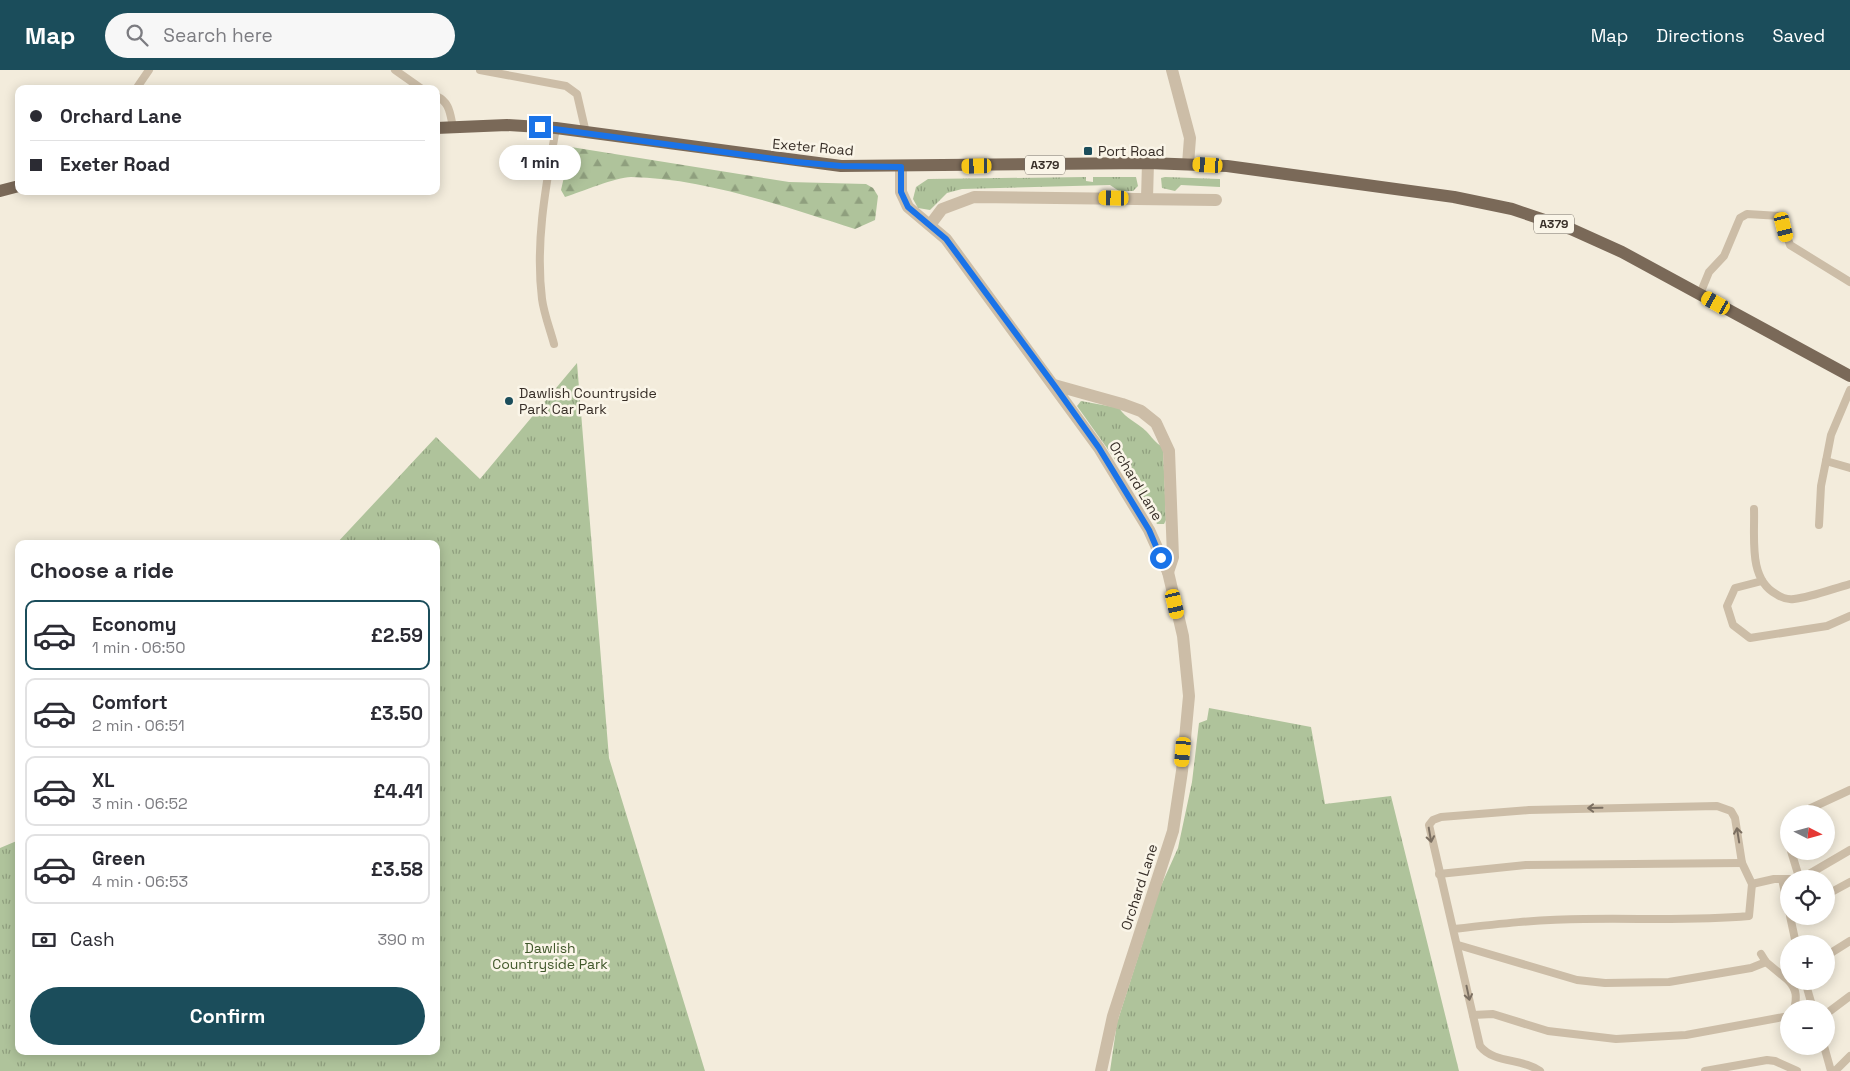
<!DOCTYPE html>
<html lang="en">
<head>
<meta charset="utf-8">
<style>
  :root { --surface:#fff; --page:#f7f7f7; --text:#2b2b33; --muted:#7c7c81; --line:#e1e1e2; --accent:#1b4d5b }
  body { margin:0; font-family:"Space Grotesk",sans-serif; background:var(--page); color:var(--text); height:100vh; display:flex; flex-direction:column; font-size:19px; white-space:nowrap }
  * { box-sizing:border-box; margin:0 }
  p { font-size:16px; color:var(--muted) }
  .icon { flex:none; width:28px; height:28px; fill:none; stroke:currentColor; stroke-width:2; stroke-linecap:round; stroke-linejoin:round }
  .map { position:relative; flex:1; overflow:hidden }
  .side { position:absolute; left:15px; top:470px; width:425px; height:515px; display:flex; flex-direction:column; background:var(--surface); border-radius:10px; box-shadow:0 2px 12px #0003 }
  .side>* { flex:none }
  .guide { position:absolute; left:15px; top:15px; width:425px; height:110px; border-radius:10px; box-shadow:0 2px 12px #0003; display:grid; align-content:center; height:110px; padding:0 15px; background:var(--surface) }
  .needle { width:32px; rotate:96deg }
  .controls { position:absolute; left:1780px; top:735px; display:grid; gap:10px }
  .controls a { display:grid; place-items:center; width:55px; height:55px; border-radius:50%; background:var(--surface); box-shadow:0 2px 12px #0003; font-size:25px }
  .end { position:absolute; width:22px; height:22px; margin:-11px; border:6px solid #1a73e8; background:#fff; box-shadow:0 0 0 2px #fff }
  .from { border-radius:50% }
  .bubble { position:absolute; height:35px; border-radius:18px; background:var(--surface); box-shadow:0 2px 12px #0003; font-size:16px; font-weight:700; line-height:35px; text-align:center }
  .car { position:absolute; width:15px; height:30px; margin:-15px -8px; border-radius:6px; box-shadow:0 0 4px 1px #0007; background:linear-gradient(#f5c518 24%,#345 0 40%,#f5c518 0 76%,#345 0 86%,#f5c518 0) }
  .guide b { display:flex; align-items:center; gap:18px; height:48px; font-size:19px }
  .guide b+b { border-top:1px solid var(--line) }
  .guide i { width:12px; height:12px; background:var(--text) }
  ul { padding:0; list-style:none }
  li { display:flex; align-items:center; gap:15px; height:70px; margin:0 10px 8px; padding:0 5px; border:2px solid var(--line); border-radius:10px }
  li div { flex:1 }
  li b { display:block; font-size:19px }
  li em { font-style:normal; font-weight:700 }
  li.selected { border-color:var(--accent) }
  li>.icon { width:45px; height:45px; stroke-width:1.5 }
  h2 { padding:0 15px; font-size:22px; line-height:60px }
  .pay { display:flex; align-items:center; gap:12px; height:55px; padding:0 15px; font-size:19px }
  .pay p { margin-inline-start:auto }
  .primary-button { display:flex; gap:10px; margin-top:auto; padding:10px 15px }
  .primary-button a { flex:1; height:58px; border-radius:30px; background:var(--accent); color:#fff; font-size:20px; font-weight:700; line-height:58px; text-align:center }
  header { display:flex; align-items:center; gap:30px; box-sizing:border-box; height:70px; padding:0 25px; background:var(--accent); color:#fff }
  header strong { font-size:24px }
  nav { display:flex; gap:28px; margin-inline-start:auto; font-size:18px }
  .search { width:350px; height:45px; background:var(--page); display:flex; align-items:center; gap:12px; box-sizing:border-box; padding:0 18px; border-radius:28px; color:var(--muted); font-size:19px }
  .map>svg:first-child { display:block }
</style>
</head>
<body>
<header>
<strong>Map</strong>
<div class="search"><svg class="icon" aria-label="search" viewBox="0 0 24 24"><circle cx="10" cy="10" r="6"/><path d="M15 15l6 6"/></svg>Search here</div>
<nav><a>Map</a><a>Directions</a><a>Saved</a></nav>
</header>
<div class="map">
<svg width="1850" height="1001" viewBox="0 0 1850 1001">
  <defs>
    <pattern id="grass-tufts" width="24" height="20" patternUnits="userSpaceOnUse" patternTransform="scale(1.25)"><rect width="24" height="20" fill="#afc39b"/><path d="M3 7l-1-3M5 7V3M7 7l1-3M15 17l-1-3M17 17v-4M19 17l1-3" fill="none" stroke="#8f9f7e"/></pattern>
    <pattern id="forest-firs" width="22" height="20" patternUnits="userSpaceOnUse" patternTransform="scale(1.25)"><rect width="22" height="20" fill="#afc39b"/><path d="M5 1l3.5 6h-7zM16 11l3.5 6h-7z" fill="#8f9f7e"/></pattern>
  </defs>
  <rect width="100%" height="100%" fill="#f3ecdc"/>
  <g fill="url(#grass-tufts)">
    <path d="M1086 107V111L1093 112V107H1136L1138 116 1133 121H1119L1110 115 962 119 947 123 930 140 918 138 913 129 916 117 928 109Z"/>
    <path d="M1165 107 1220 109V117L1181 115 1175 121 1162 118 1161 108Z"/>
    <path d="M577 293 609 688 705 1001H0V778L19 770V981H436V474H336L436 367 480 409Z"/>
    <path d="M1081 331 1119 338C1126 349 1137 352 1146 361 1152 367 1155 373 1163 377L1166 450 1164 454H1157L1144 430 1077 336Z"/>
    <path d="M1209 638 1311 657 1325 734 1391 726 1459 1001H1110L1117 953 1160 818 1178 778 1192 712 1199 653 1207 650Z"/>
  </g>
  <path fill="url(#forest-firs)" d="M571 77 789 112 866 114 873 118 878 126 875 150 855 159C786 137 703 108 631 107 616 107 581 122 565 127L561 120Z"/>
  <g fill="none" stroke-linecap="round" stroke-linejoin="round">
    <g stroke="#ccbda7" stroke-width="8">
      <path d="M395 0 422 19"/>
      <path d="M480 0 566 16 577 24 586 63"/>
      <path d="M136 19 149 0"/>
      <path d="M436 26C450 32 450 44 453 57"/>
      <path d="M1700 224 1709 202 1724 186 1740 148 1747 144 1780 146 1790 175 1850 212"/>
      <path d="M554 274C550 259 544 244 542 229 535 172 546 115 556 58"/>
      <path d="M1850 320 1831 365 1826 391 1850 398"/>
      <path d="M1754 439C1755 467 1748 509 1776 524 1782 528 1787 530 1794 529 1812 527 1832 519 1850 514"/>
      <path d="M1819 455 1821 416 1826 391"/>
      <path d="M1762 511 1735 518 1727 536 1733 555 1750 568 1827 556 1850 546"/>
      <path d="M1798 744 1850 720"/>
      <path d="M1789 756V769"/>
      <path d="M1791 781 1799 807"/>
      <path d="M1439 804 1526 795 1742 793"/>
      <path d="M1782 809 1789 842"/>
      <path d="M1792 809 1809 804 1850 780"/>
      <path d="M1752 814 1774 809H1789"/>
      <path d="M1826 825 1850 812"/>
      <path d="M1790 846 1796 874"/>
      <path d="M1454 859C1497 854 1540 849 1584 849 1639 848 1694 851 1749 846L1752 814 1742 793 1735 748 1731 741 1717 736 1529 740 1441 747 1433 750 1429 755 1480 976C1494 994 1523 988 1540 1001"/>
      <path d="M1458 875 1577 910 1605 913 1669 912 1751 898 1766 892"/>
      <path d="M1761 884 1766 892 1789 911"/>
      <path d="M1826 886 1850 871"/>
      <path d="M1789 911C1797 920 1797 928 1794 939"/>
      <path d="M1805 911 1813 939"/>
      <path d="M1826 944 1850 926"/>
      <path d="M1473 945 1493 944 1548 961 1616 969 1686 965 1789 946"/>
      <path d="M1824 976 1831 1001"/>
      <path d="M1705 1001 1767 990 1775 991 1797 1001"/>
      <path d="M1835 1001 1850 986"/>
    </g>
    <g stroke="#ccbda7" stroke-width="12">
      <path d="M1172 0 1190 68 1188 94"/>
      <path d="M901 97V122L908 137 946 169 1099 378 1149 460 1168 502 1183 566 1189 626 1182 701 1173 761 1113 946 1101 1001"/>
      <path d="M1147 128 1148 93"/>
      <path d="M930 155 942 139 974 127 1216 130"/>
      <path d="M1054 315 1122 334 1141 341 1156 353 1169 381 1173 487 1168 502"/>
    </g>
    <g stroke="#7a6958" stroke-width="12">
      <path d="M436 58 507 55 556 58 841 96 1148 93 1227 96 1454 127 1512 139 1571 159 1622 182 1850 306"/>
      <path d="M0 121 19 116"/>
    </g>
  </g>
  <defs><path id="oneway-shaft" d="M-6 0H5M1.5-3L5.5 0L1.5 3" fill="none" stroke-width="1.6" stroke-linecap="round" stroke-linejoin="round" transform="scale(1.25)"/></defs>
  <g stroke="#7b6f61">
    <use href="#oneway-shaft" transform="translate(1595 738) rotate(179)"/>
    <use href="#oneway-shaft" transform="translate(1430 765) rotate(80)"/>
    <use href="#oneway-shaft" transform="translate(1738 765) rotate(-99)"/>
    <use href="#oneway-shaft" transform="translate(1468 923) rotate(78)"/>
  </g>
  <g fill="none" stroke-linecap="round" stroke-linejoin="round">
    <path stroke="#1a73e8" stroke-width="6" d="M540 57 797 92 841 96 901 97V122L908 137 946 169 1054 315 1099 378 1149 460 1161 488"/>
  </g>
  <g fill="#1b4d5b" stroke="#faf5e8" stroke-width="2">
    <rect x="1083" y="76" width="10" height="10" rx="2.5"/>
    <circle cx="509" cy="331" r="5"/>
  </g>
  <g text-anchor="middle" stroke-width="5" stroke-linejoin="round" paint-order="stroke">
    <g fill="#faf5e8" stroke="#726a62" stroke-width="1">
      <rect x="1025" y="85.5" width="40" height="19" rx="4"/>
      <rect x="1534" y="144.5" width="40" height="19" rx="4"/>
    </g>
    <g font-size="12" font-weight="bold" fill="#382f28">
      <text x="1045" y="99">A379</text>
      <text x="1554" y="158">A379</text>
    </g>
    <g font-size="14" fill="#382f28" stroke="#faf5e8">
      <text transform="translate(813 77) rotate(5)" y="5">Exeter Road</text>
      <text transform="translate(1136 411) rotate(59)" y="5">Orchard Lane</text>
      <text transform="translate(1139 817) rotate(-72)" y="5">Orchard Lane</text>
    </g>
    <g font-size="14" fill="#382f28" stroke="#faf5e8" text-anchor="start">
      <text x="1098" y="86">Port Road</text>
      <text x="519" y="328">Dawlish Countryside<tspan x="519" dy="16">Park Car Park</tspan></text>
    </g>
    <g font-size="14" fill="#40572a" stroke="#faf5e8">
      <text x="550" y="883">Dawlish<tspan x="550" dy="16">Countryside Park</tspan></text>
    </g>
  </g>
</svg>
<div class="controls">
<a><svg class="needle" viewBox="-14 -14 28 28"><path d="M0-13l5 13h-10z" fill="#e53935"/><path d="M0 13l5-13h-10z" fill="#7c7c81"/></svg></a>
<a><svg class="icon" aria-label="locate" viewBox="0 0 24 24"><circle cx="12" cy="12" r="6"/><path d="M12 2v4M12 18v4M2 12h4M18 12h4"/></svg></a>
<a>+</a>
<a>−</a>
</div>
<i class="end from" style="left:1161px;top:488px"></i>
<i class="end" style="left:540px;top:57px"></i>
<div class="bubble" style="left:499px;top:75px;width:82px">1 min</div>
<i class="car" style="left:1208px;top:95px;rotate:273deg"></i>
<i class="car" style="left:977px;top:96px;rotate:269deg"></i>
<i class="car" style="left:1114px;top:128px;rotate:271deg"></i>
<i class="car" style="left:1784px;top:157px;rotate:166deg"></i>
<i class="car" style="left:1716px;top:233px;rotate:299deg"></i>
<i class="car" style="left:1175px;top:534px;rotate:167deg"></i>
<i class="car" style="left:1183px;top:682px;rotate:185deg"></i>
<div class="guide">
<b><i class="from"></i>Orchard Lane</b>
<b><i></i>Exeter Road</b>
</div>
<section class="side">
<h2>Choose a ride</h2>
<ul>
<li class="selected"><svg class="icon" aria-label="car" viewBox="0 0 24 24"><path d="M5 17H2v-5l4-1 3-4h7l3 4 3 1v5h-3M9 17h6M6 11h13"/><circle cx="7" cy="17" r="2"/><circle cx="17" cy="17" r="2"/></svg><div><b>Economy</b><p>1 min · 06:50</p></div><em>£2.59</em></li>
<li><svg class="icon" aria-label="car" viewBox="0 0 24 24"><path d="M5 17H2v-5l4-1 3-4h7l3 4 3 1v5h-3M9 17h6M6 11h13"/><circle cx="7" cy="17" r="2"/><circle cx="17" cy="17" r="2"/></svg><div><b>Comfort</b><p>2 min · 06:51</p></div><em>£3.50</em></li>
<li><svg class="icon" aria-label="car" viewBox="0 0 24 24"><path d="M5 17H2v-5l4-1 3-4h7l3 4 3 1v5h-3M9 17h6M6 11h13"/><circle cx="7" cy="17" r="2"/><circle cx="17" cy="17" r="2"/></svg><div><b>XL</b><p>3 min · 06:52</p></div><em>£4.41</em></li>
<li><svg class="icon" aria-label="car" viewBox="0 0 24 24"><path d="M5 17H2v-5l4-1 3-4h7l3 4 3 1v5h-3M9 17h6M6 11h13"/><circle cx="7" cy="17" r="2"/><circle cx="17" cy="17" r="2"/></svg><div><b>Green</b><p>4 min · 06:53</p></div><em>£3.58</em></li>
</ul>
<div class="pay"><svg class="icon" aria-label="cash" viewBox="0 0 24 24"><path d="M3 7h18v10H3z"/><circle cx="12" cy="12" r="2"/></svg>Cash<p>390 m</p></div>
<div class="primary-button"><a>Confirm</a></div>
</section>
</div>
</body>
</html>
